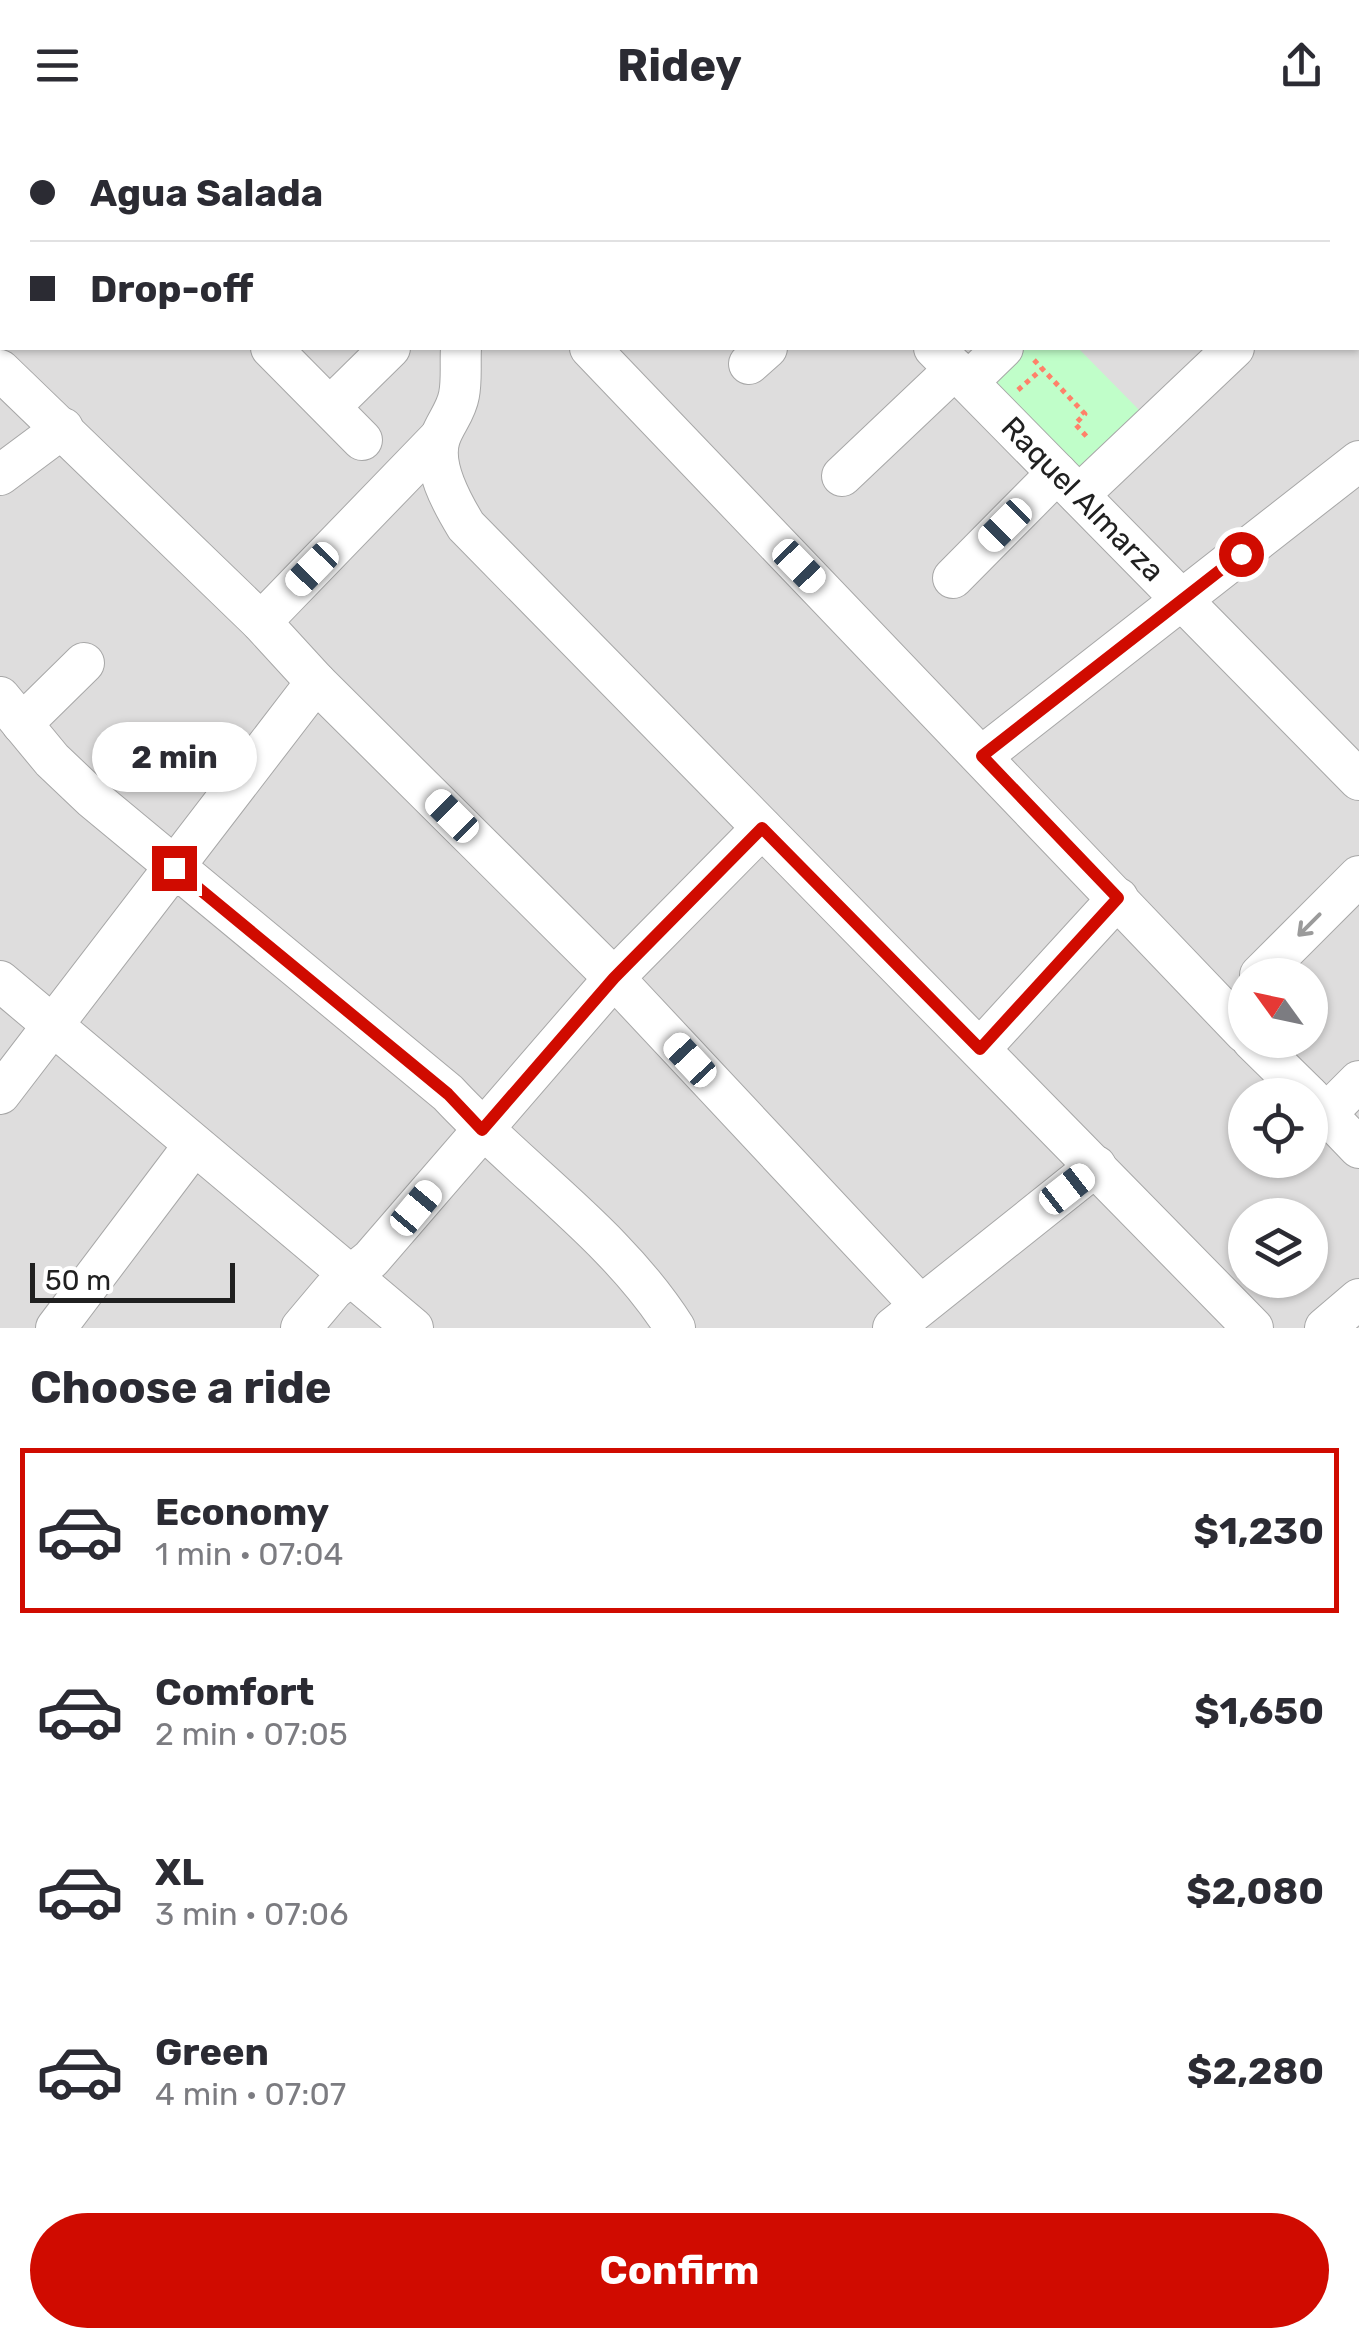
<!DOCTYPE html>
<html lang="en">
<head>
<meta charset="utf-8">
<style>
  :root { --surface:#fff; --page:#f2f2f3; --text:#2b2b33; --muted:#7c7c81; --line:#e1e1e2; --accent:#d00b00 }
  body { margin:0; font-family:Rubik,sans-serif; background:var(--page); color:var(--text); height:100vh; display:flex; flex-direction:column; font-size:38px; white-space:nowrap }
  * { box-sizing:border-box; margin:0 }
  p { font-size:32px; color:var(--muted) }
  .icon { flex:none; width:55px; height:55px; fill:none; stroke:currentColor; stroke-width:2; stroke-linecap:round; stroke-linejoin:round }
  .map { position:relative; height:1198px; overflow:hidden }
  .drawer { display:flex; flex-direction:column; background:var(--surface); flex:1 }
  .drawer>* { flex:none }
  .hud { position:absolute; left:0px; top:0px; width:1360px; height:220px; box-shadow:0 2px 8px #0004; display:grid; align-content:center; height:220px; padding:0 30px; background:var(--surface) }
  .needle { width:65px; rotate:303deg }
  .buttons { position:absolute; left:1228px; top:828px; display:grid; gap:20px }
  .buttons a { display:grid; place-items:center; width:100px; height:100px; border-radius:50%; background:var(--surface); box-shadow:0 2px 8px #0004; font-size:50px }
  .scale { position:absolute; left:30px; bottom:25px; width:205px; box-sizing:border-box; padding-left:10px; border:5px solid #202020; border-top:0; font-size:28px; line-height:35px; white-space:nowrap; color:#202020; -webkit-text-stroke:8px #fff; paint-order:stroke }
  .end { position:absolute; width:45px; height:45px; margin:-22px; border:12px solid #d00b00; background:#fff; box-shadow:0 0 0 5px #fff }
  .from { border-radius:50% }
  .bubble { position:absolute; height:70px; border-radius:35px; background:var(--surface); box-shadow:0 2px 8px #0004; font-size:32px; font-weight:700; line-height:70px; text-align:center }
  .car { position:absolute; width:30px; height:60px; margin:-30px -15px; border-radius:12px; box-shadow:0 0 8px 2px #0007; background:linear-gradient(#fff 24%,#345 0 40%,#fff 0 76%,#345 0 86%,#fff 0) }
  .hud b { display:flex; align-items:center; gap:35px; height:95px; font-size:38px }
  .hud b+b { border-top:2px solid var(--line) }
  .hud i { width:25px; height:25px; background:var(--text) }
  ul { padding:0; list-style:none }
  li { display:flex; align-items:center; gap:30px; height:165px; margin:0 20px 15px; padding:0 10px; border:5px solid transparent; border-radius:0px }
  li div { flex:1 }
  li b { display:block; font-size:38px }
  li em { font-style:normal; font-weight:700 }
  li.on { border-color:var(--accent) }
  li>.icon { width:90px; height:90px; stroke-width:1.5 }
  h2 { padding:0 30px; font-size:45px; line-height:120px }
  .action { display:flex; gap:20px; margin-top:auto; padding:20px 30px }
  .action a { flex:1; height:115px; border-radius:60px; background:var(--accent); color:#fff; font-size:40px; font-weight:700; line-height:115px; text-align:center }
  header { display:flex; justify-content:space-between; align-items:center; height:130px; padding:0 30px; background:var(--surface); font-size:45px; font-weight:700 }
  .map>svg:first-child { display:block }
</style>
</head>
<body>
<header><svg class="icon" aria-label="menu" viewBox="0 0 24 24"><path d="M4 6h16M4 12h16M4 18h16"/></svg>Ridey<svg class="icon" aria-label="share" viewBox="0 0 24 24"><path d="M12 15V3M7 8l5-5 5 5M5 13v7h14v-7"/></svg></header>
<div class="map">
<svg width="1359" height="1198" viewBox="0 0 1359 1198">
  <rect width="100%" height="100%" fill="#f1eee6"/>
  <path fill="#dedddd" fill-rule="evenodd" d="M0 0H1359V1198H0ZM2 2H1358V218H2ZM1245 845H1310V910H1245ZM1245 965H1310V1030H1245ZM1245 1085H1310V1150H1245Z"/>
  <path fill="#c0fec9" d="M1015 218H1078L1147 288 1078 352 978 253Z"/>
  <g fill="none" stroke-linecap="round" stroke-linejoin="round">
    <defs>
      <g id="minor">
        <path d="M55 0 57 2"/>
        <path d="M381 0 383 2"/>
        <path d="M720 0 722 2"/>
        <path d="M971 0 973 2"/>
        <path d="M544 2 547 0"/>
        <path d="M1009 2 1012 0"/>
        <path d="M1224 2 1226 0"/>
        <path d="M1358 100 1359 98"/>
        <path d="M271 218 362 310"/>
        <path d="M461 218C460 233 462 250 459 265 456 282 445 293 440 308 431 336 452 373 466 396L1253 1198"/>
        <path d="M590 218 1245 903"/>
        <path id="s1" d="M934 218 1359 650"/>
        <path d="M749 234 767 218"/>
        <path d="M0 240 261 492 316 552 614 848 920 1175"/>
        <path d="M968 252 1003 218"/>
        <path d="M330 277 390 218"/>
        <path d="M0 345 63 298"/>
        <path d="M842 346 955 239"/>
        <path d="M1079 365 1234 218"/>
        <path d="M953 448 1057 343"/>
        <path d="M261 492 440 307"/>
        <path d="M0 567 52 630 92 668 448 963C522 1043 616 1105 675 1198"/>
        <path d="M22 594 84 533"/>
        <path d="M982 626 1359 331"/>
        <path d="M1260 845 1359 746"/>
        <path d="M0 851 413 1198"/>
        <path d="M1252 910 1308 965"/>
        <path d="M980 919 1118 768"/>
        <path d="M0 964 316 552"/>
        <path d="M1310 967 1359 1018"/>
        <path d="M1326 984 1359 951"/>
        <path d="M56 1198 194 1015"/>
        <path d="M301 1198 333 1160 371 1129 614 848 762 698"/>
        <path d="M893 1198 1096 1036"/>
        <path d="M1325 1198 1359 1169"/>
      </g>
    </defs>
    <use href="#minor" stroke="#a7a7a7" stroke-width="42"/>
    <g stroke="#ff8169" stroke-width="5" stroke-dasharray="5 5" stroke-linecap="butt">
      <path d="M840 2V0"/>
      <path d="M924 2 927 0"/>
      <path d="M1034 230 1085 284 1075 294 1089 309"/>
      <path d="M1018 260 1042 239"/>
    </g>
    <use href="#minor" stroke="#fff" stroke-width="40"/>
  </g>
  <defs><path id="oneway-shaft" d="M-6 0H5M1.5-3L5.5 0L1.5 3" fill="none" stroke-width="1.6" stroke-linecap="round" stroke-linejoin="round" transform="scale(2.5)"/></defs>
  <use stroke="#9b9b9b" href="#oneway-shaft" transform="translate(1309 795) rotate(135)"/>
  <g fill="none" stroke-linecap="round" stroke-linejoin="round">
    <path stroke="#d00b00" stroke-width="12" d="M174 738 448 964 482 1000 614 848 762 698 980 919 1118 768 982 626 1241 424"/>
  </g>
  <g text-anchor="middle" stroke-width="10" stroke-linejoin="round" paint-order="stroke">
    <g font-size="30" fill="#202020" stroke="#fff">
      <text dy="10" stroke="none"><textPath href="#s1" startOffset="212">Raquel Almarza</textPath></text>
    </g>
  </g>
</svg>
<div class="buttons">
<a><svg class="needle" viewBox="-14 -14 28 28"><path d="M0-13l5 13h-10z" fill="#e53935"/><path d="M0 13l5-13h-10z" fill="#7c7c81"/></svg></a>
<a><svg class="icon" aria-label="locate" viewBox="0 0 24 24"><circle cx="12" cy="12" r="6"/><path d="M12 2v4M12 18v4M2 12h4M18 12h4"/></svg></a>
<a><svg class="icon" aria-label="layers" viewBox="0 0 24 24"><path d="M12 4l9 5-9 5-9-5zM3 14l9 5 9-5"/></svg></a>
</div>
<div class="scale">50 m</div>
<i class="end from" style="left:1241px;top:424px"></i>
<i class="end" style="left:174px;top:738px"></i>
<div class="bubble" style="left:92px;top:592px;width:165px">2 min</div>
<i class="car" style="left:1005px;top:395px;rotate:225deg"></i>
<i class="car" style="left:799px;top:436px;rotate:136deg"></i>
<i class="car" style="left:312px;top:439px;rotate:224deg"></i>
<i class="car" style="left:452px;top:686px;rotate:315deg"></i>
<i class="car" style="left:690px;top:930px;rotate:317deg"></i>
<i class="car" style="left:1067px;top:1059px;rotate:52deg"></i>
<i class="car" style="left:416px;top:1078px;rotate:40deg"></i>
<div class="hud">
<b><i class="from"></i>Agua Salada</b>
<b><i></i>Drop-off</b>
</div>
</div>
<section class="drawer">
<h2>Choose a ride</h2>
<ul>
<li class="on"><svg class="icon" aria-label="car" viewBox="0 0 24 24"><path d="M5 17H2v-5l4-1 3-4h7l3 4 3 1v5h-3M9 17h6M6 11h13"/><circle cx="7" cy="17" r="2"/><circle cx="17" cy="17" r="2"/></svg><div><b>Economy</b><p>1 min · 07:04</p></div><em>$1,230</em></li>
<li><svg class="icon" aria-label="car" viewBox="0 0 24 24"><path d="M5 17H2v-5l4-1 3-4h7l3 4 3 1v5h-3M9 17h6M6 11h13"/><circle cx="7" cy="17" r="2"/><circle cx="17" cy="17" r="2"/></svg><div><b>Comfort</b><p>2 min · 07:05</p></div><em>$1,650</em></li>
<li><svg class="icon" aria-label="car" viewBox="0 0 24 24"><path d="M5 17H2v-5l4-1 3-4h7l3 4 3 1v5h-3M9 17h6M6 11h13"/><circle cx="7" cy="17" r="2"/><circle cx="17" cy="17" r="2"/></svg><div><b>XL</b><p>3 min · 07:06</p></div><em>$2,080</em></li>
<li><svg class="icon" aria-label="car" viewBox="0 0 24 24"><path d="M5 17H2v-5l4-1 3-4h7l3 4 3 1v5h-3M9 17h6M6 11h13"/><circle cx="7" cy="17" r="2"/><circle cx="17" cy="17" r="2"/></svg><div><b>Green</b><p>4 min · 07:07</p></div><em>$2,280</em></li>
</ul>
<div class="action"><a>Confirm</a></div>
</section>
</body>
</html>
